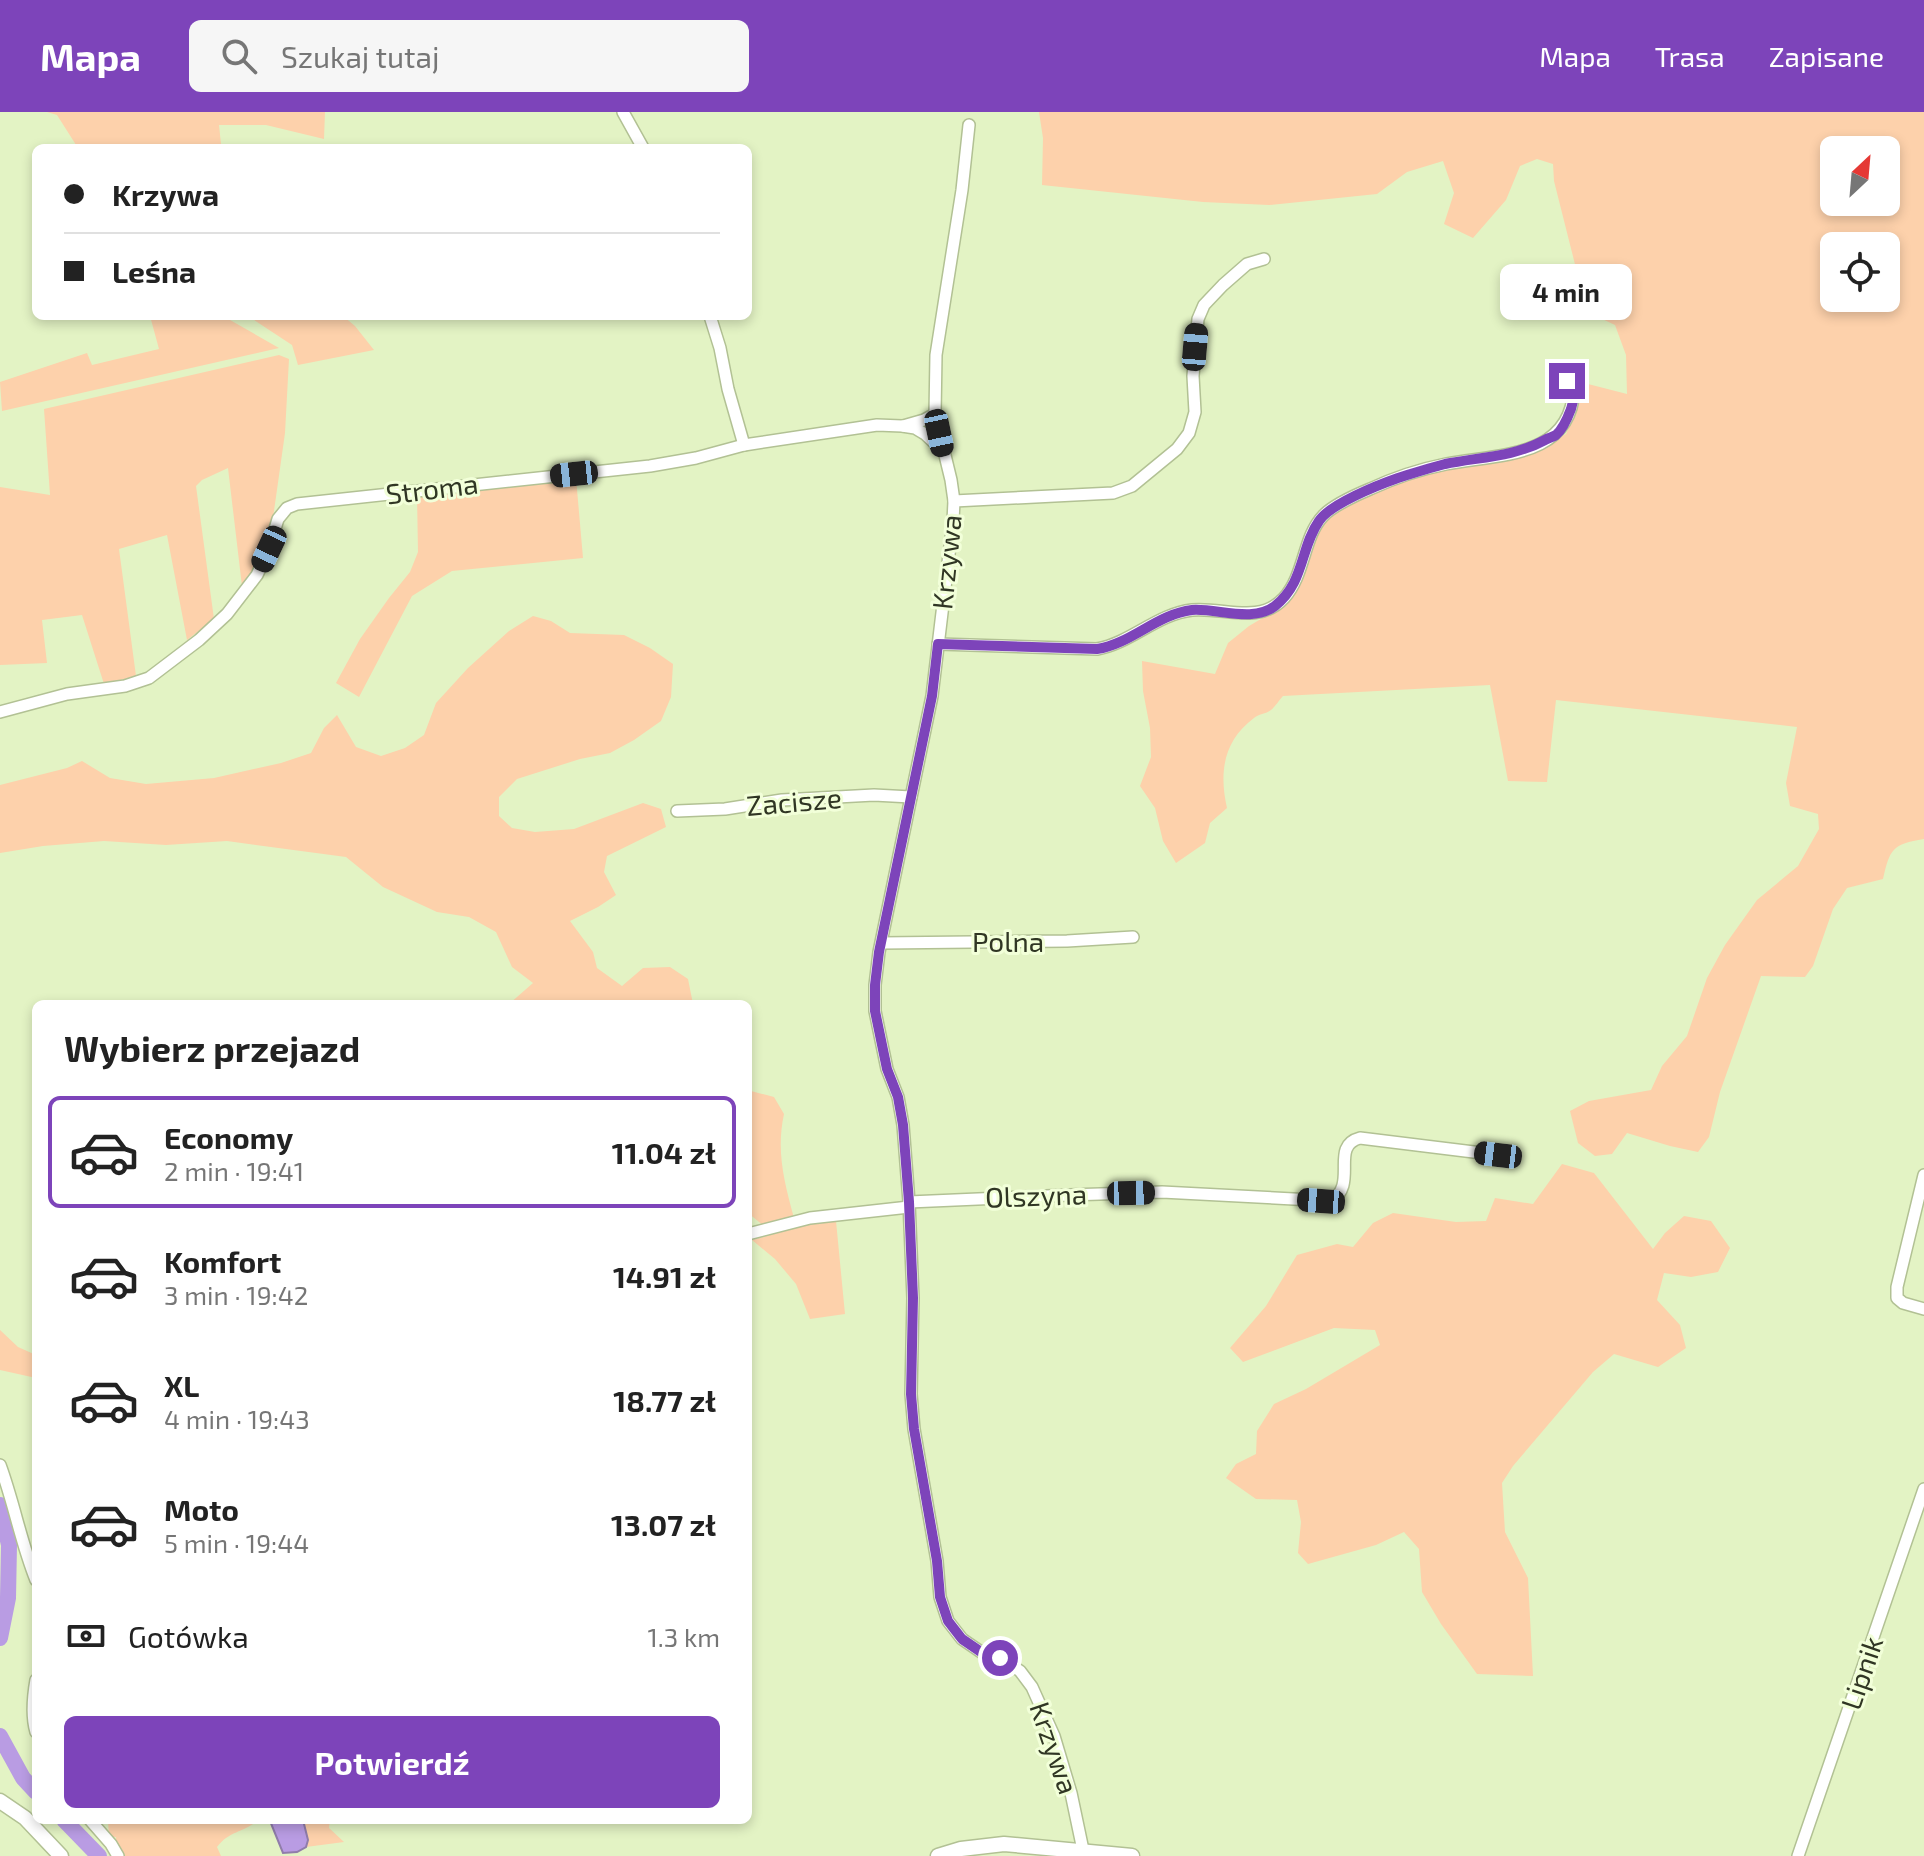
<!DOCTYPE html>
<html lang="pl">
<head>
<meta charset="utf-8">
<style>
  :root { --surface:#fff; --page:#f6f6f6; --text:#222; --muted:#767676; --line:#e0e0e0; --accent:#7d44ba }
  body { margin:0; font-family:"Exo 2",sans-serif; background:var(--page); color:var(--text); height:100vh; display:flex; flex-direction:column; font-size:30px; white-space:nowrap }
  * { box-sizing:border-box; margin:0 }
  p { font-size:26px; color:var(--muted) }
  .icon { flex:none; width:44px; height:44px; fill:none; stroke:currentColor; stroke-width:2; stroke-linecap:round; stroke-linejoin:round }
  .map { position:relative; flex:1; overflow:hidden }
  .drawer { position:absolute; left:32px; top:888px; width:720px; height:824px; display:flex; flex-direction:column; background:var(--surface); border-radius:12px; box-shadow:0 4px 12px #0003 }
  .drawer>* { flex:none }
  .guide { position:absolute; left:32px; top:32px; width:720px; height:176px; border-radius:12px; box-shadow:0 4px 12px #0003; display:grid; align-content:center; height:176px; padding:0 32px; background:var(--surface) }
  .needle { width:52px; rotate:26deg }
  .fabs { position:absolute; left:1820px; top:24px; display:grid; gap:16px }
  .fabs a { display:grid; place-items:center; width:80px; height:80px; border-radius:12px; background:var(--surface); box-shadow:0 4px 12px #0003; font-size:40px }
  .end { position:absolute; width:36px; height:36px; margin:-18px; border:10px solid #7d44ba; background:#fff; box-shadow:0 0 0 4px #fff }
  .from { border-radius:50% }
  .bubble { position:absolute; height:56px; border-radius:12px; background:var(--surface); box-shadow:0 4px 12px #0003; font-size:26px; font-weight:700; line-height:56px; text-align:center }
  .car { position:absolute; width:24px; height:48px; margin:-24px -12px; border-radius:10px; box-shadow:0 0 6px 2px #0007; background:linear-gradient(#222 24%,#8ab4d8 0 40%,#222 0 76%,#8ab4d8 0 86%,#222 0) }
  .guide b { display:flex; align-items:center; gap:28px; height:76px; font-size:30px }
  .guide b+b { border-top:2px solid var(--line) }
  .guide i { width:20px; height:20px; background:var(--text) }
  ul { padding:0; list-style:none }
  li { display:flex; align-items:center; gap:24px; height:112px; margin:0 16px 12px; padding:0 16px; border:4px solid transparent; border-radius:12px }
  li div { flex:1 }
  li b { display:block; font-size:30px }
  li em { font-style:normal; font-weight:700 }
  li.active { border-color:var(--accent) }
  li>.icon { width:72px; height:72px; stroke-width:1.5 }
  h2 { padding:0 32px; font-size:36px; line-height:96px }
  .pay { display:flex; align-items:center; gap:20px; height:88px; padding:0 32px; font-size:30px }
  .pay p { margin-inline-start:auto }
  .cta { display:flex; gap:16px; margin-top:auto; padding:16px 32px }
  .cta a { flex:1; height:92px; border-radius:12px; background:var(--accent); color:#fff; font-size:32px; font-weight:700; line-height:92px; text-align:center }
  header { display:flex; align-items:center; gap:48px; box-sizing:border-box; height:112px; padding:0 40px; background:var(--accent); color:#fff }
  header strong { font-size:38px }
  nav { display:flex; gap:44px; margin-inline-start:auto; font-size:28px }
  .search { width:560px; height:72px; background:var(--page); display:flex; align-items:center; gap:20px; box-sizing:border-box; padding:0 28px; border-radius:12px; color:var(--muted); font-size:30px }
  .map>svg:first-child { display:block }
</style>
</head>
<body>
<header>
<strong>Mapa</strong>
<div class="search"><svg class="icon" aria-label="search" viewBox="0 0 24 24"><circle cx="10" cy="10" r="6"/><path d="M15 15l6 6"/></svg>Szukaj tutaj</div>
<nav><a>Mapa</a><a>Trasa</a><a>Zapisane</a></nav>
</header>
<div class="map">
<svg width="1924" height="1744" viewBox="0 0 1924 1744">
  <rect width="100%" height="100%" fill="#e3f3c4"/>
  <g fill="#fdd1ab" fill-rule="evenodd">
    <path d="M47 0H325L324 27 266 13H219L221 32 213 36H78L57 3Z"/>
    <path d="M1039 0H1924V727C1892 732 1890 737 1883 767L1847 776 1833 797 1813 854 1805 865 1761 864 1720 980 1709 1025 1698 1040 1670 1034 1627 1021 1612 1042 1595 1044 1578 1031 1570 999 1589 989 1651 978 1662 954 1687 924 1707 866 1725 833 1757 788 1798 754 1819 717 1818 702 1790 694 1786 671 1797 615 1556 588 1547 670 1508 669 1490 573 1283 584C1279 588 1275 595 1271 598 1266 602 1258 602 1254 606 1223 629 1219 661 1227 696L1210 711 1205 731 1176 751 1163 729 1155 696 1140 674 1151 645 1150 616 1143 579 1142 549 1215 562 1228 531 1249 514 1273 500 1308 449 1323 409 1363 385 1428 360 1533 340 1566 322 1588 272 1627 282 1626 243 1615 213 1587 200 1554 69 1553 52 1537 47 1520 54 1506 88 1473 126 1444 112 1454 81 1443 49 1407 60 1377 82 1269 93 1203 90 1042 73 1043 26ZM1834 38H1886V90H1834ZM1834 134H1886V186H1834Z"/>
    <path d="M150 204H223L279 236 2 299 0 270 87 241 92 253 159 237Z"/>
    <path d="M248 204H343L355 214 374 238 298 253 292 233Z"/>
    <path d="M279 243 289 247 285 321 273 406 267 432 248 469 242 474 228 356 202 368 196 374 214 507 187 528 167 423 119 437 136 564 104 572 82 503 42 508 47 551 0 553V375L50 383 44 297Z"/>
    <path d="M576 366 583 446 452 459 412 484 359 585 336 571 360 527 389 486 410 460 418 440 417 383Z"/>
    <path d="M533 504 551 509 570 521 624 523 650 536 673 552 671 585 661 609 634 628 610 641 580 647 517 667 499 685V704L512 716 535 720 574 717 643 691 661 697 666 715 607 744 604 760 616 783 598 795 570 809 593 840 597 856 622 874 643 856 670 855 688 867 693 892H509L533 871 512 855 496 820 469 805 437 800 383 775 346 745 227 729 166 733 104 729 43 734 0 741V673L67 656 82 649 110 666 146 672 214 666 281 651 311 641 324 616 337 603 356 635 381 644 405 636 424 623 436 591 468 556 509 519Z"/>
    <path d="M748 977 751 979 774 985 784 1002C776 1039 784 1069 794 1106L764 1114 748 1101Z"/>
    <path d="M1562 1052 1594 1061 1653 1137 1665 1121 1684 1104 1711 1109 1730 1136 1718 1160 1691 1165 1664 1161 1657 1188 1680 1213 1686 1236 1658 1255 1614 1242 1593 1260 1513 1354 1502 1371 1505 1420 1528 1466 1533 1564 1477 1562 1441 1512 1422 1480 1419 1437 1404 1420 1376 1433 1308 1452 1298 1441 1301 1410 1297 1388 1256 1387 1226 1366 1236 1352 1256 1342 1257 1319 1274 1292 1306 1277 1380 1233 1375 1218 1334 1216 1243 1250 1230 1236 1266 1194 1297 1143 1337 1132 1353 1135 1373 1111 1393 1101 1456 1110 1486 1109 1495 1086 1533 1092Z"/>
    <path d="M836 1109 845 1202 810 1207 796 1172 775 1147 752 1128 810 1112Z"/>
    <path d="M0 1218 18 1235 36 1243V1266L0 1258Z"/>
    <path d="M108 1708H258C244 1721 230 1718 217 1735L221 1744H123L115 1731 116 1725H109Z"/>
    <path d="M303 1708H330L329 1716 344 1730 306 1735 308 1728Z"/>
  </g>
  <path fill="#b99ce3" stroke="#907daa" stroke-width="2" d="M272 1708H303L308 1728 306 1735 297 1740 283 1741 270 1709Z"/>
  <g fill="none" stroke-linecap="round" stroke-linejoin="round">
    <g stroke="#b99ce3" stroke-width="16">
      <path d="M0 1393 9 1433 8 1486 0 1526"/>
      <path d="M0 1624 23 1666 36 1680"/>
      <path d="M64 1708 99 1744"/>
    </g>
    <defs>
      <g id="minor">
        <path d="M623 0 643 36"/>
        <path d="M969 13 962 78 936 243 935 302 951 368 954 389 953 409 932 584 879 840 875 873V899L887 957 898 985 903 1013 909 1090 913 1186 911 1282 914 1317 937 1449 940 1485 948 1509 962 1527 981 1540 1000 1546 1020 1559 1032 1575 1054 1624 1071 1681 1083 1738"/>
        <path d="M710 204 720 236 728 277 744 333"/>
        <path d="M903 314 924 308 935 302"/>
        <path d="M954 389 1113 381 1132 374 1177 337 1189 321 1195 300 1193 264 1198 207 1204 193 1223 173 1247 152 1264 147"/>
        <path d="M938 532 1097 537C1131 531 1157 502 1192 498 1224 495 1259 513 1284 486 1305 463 1303 425 1323 404 1332 394 1358 382 1370 377 1394 366 1421 357 1446 352 1497 342 1570 347 1574 278L1567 269 1558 263"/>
        <path d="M0 600 67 582 125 574 149 566 199 528 227 502 257 463 269 437 278 407 287 396 297 392 650 354 696 346 744 333 877 313 902 314 915 316 925 322 942 338"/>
        <path d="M677 699 725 697 782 688 874 683 911 685"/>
        <path d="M882 831 1067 829 1133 825"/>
        <path d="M1924 1063 1897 1175V1186L1903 1191 1924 1197"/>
        <path d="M909 1090 1069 1083 1162 1080 1331 1089C1359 1072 1329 1034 1360 1026L1498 1043"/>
        <path d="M748 1122 810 1106 909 1095"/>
        <path d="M0 1353C14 1391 21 1431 36 1468"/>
        <path d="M36 1568C33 1585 31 1603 36 1620"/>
        <path d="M90 1708 111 1732 118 1744"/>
        <path d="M1798 1744 1924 1377"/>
      </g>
      <g id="tertiary">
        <path d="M0 1689 25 1706 61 1744"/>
        <path d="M938 1744 961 1737 1004 1732 1132 1744"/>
      </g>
    </defs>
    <use href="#minor" stroke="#b2c194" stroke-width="14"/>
    <use href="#tertiary" stroke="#b2c194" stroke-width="17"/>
    <use href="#minor" stroke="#fff" stroke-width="11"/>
    <use href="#tertiary" stroke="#fff" stroke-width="14"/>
  </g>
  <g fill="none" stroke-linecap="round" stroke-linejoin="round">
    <path stroke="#7d44ba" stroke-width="10" d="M1000 1546 981 1540 962 1527 948 1509 940 1485 937 1449 914 1317 911 1282 913 1186 909 1090 903 1013 898 985 887 957 875 899V873L879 840 932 584 938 532 1097 537C1131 532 1157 502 1192 498 1217 496 1253 511 1275 494 1305 470 1300 436 1319 409 1330 392 1378 373 1398 366 1414 361 1429 356 1445 352 1479 345 1514 345 1545 328 1548 326 1553 325 1556 323 1563 317 1568 305 1571 297 1575 285 1574 278 1567 269"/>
  </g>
  <g text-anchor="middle" stroke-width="6" stroke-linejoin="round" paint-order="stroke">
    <g font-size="28" fill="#303624" stroke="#f2ffd9">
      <text transform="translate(432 377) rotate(-7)" y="10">Stroma</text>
      <text transform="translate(947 450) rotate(-84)" y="10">Krzywa</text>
      <text transform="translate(794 690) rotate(-5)" y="10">Zacisze</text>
      <text x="1008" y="840">Polna</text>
      <text transform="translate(1036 1084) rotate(-2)" y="10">Olszyna</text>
      <text transform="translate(1862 1561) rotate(-71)" y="10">Lipnik</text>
      <text transform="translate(1054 1636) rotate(71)" y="10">Krzywa</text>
    </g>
  </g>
</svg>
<div class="fabs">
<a><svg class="needle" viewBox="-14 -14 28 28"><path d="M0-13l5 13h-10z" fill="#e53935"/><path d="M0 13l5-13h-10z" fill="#767676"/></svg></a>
<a><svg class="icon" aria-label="locate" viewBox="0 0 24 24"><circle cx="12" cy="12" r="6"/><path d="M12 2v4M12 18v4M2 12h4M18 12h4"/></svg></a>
</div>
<i class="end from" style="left:1000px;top:1546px"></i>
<i class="end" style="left:1567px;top:269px"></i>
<div class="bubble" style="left:1500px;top:152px;width:132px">4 min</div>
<i class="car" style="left:1195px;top:235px;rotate:5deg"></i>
<i class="car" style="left:939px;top:321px;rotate:168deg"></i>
<i class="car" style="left:574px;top:362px;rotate:264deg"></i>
<i class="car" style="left:269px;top:437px;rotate:205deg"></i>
<i class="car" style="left:1498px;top:1043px;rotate:277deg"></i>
<i class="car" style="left:1131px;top:1081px;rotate:89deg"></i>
<i class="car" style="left:1321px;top:1089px;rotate:274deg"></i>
<div class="guide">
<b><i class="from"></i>Krzywa</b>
<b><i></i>Leśna</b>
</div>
<section class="drawer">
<h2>Wybierz przejazd</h2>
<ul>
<li class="active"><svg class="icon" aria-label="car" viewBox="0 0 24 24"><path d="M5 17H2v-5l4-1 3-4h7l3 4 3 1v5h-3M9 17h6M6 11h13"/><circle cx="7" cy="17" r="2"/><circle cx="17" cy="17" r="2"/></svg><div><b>Economy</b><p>2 min · 19:41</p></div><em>11.04 zł</em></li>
<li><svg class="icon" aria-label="car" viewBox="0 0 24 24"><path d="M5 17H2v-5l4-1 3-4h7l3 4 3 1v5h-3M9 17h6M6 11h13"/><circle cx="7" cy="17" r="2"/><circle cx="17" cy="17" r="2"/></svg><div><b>Komfort</b><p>3 min · 19:42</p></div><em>14.91 zł</em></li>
<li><svg class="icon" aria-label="car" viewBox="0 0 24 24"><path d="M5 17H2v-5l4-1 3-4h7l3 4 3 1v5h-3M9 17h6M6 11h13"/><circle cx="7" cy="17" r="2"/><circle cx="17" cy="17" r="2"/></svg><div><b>XL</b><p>4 min · 19:43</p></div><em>18.77 zł</em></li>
<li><svg class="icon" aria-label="car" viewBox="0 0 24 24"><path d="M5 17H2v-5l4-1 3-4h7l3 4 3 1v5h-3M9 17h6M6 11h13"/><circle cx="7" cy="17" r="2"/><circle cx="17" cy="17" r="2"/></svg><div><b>Moto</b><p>5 min · 19:44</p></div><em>13.07 zł</em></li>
</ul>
<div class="pay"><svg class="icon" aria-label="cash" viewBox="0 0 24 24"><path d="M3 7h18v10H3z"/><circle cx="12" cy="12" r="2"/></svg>Gotówka<p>1.3 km</p></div>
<div class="cta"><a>Potwierdź</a></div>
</section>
</div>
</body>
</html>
